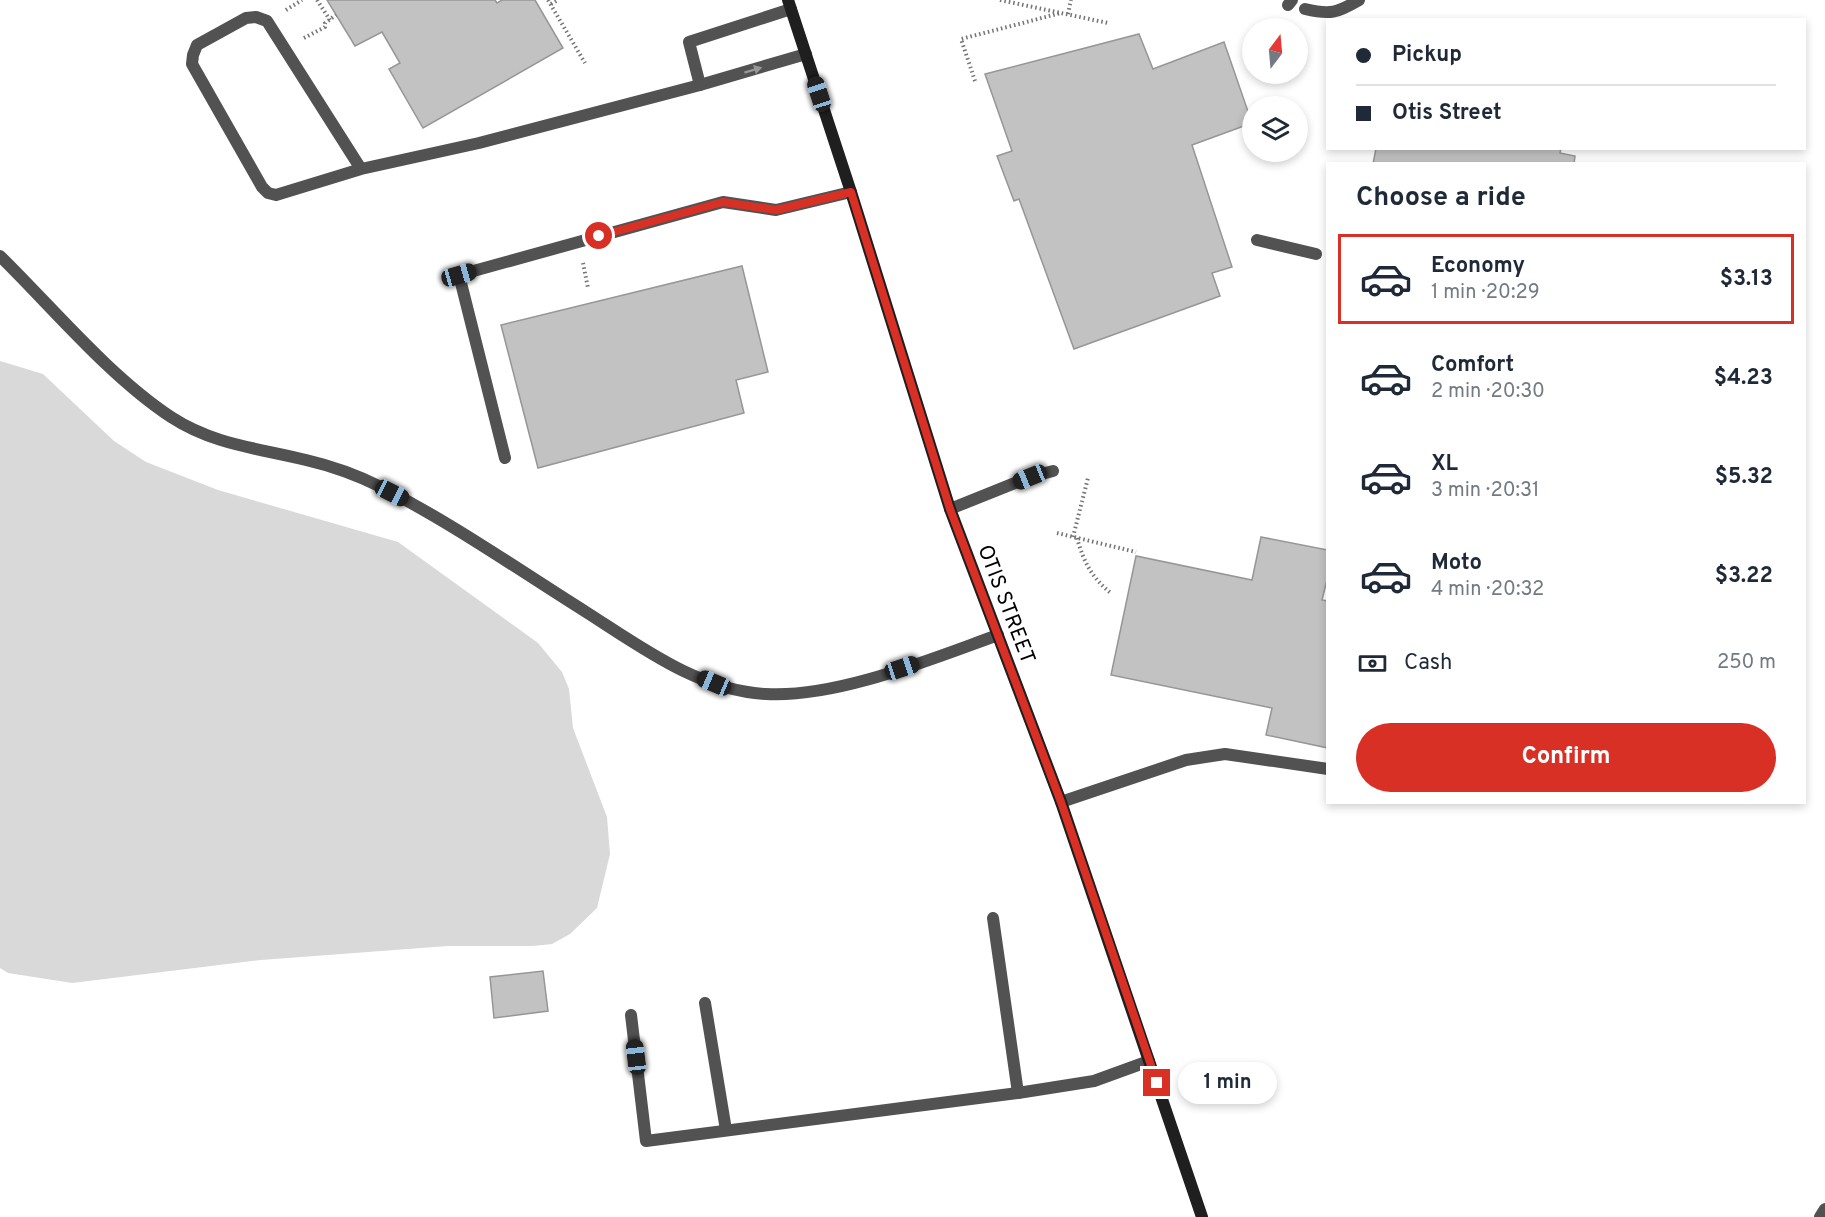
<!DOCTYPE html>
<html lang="en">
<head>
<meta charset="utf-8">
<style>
  :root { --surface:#fff; --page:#f2f2f3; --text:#1f2937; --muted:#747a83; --line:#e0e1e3; --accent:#d93025 }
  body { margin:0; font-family:Overpass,sans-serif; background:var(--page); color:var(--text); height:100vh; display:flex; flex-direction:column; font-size:22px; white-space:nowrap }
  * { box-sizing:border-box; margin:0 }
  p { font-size:20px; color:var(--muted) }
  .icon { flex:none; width:33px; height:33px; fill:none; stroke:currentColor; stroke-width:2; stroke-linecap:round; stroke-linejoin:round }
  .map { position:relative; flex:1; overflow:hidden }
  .details { position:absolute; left:1326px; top:162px; width:480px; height:642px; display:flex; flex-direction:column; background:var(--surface); border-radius:0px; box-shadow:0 3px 9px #0003 }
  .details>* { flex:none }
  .guide { position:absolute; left:1326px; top:18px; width:480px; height:132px; border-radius:0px; box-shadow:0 3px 9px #0003; display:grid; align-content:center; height:132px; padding:0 30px; background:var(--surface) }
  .needle { width:39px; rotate:16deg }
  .buttons { position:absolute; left:1242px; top:18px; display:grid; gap:12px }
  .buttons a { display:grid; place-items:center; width:66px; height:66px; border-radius:50%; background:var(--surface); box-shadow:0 3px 9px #0003; font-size:30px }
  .end { position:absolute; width:27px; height:27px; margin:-14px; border:8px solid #d93025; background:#fff; box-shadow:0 0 0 3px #fff }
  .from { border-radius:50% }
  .bubble { position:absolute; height:42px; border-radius:21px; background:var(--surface); box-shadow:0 3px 9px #0003; font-size:20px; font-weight:700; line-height:42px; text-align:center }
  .car { position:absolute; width:18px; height:36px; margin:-18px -9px; border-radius:8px; box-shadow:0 0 4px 2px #0007; background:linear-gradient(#222 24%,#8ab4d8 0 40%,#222 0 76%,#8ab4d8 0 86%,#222 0) }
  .guide b { display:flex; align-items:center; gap:21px; height:57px; font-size:22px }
  .guide b+b { border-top:2px solid var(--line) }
  .guide i { width:15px; height:15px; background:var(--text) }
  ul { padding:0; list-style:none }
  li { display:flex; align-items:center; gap:18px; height:90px; margin:0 12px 9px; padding:0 18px; border:3px solid transparent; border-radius:0px }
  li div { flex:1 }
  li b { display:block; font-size:22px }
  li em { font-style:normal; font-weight:700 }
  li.current { border-color:var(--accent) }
  li>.icon { width:54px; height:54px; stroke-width:1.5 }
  h2 { padding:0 30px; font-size:27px; line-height:72px }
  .pay { display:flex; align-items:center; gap:15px; height:66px; padding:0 30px; font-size:22px }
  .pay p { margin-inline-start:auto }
  .cta { display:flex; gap:12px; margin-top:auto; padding:12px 30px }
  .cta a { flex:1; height:69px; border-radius:36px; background:var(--accent); color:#fff; font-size:24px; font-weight:700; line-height:69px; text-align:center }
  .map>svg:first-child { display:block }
</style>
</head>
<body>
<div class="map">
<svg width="1825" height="1217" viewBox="0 0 1825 1217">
  <rect width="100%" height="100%" fill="#fff"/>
  <path fill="#d9d9d9" d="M0 361 43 374 114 441 146 462 218 490 398 542 538 643 562 672 569 689 573 728 607 817 610 854 597 908 570 934 552 944 533 946H448L261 960 72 983 8 973 0 968Z"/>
  <g fill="#c2c2c2" stroke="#969696" stroke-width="1.5">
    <path d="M327 0H495L497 3 502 0H535L563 48 423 128 389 69 400 63 382 32 355 46Z"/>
    <path d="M1139 34 1153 69 1224 42 1252 123 1192 145 1232 267 1212 273 1220 296 1074 349 1019 199 1014 201 997 156 1012 151 985 74Z"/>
    <path d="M1376 148H1561L1560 153 1575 156 1574 164H1373Z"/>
    <path d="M742 266 768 372 736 380 744 413 538 468 501 325Z"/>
    <path d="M1261 537 1328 550V576L1322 600 1328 601V748L1266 735 1272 708 1111 675 1136 556 1252 580Z"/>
    <path d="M543 971 548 1011 494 1018 490 977Z"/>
  </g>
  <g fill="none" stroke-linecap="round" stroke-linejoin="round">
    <g stroke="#747474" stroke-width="4" stroke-dasharray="1.5 3" stroke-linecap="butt">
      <path d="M317 0 330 20"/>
      <path d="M548 0 585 63"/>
      <path d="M1000 0 1108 23"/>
      <path d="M551 4 558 0"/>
      <path d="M286 10 302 0"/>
      <path d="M1068 14 1071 0"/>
      <path d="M304 38 325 27V23L336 15"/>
      <path d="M975 81 961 39 1061 13"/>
      <path d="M583 263 588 288"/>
      <path d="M1057 533 1136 552"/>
      <path d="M1073 537 1088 478"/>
      <path d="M1077 538C1084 563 1092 578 1112 594"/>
    </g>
    <g stroke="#525252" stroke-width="12">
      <path d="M1288 5 1292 0"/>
      <path d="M1305 9C1330 15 1337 13 1359 0"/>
      <path d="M700 85 689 42 791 9"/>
      <path d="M361 169 267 21 256 17 246 18 197 45 193 55 192 64 262 187 268 193 276 195 361 169 479 143 700 85 806 54"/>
      <path d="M1257 240 1316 254"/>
      <path d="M0 256C53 308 109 376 171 417 214 445 258 448 306 460 332 466 357 475 381 487 452 523 519 570 586 612 641 647 699 691 766 694 837 698 931 659 998 635"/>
      <path d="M505 458 459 275 723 202 776 210 851 192"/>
      <path d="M950 509 1030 477 1053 471"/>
      <path d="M1061 802 1186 760 1225 754 1328 769"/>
      <path d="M993 918 1018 1093 1094 1081 1149 1061"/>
      <path d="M705 1003 726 1130"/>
      <path d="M631 1015 646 1141 1018 1093"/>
      <path d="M1820 1217 1825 1209"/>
    </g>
    <path stroke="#1f1f1f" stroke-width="12" d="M788 0 851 192 950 509 1061 802 1202 1217"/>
  </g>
  <defs><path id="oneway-solid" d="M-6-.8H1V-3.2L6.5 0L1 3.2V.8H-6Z" transform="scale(1.5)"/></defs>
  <use fill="#979797" href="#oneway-solid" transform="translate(753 70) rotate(-17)"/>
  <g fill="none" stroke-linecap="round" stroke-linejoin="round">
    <path stroke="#d93025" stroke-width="8" d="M599 236 723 202 776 210 851 192 950 509 1061 802 1157 1083"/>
  </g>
  <g text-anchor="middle" stroke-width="5" stroke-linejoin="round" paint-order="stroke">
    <g font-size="21" fill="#000" stroke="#fff">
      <text transform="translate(1007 604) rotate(69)" y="7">OTIS STREET</text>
    </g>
  </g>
</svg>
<div class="buttons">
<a><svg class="needle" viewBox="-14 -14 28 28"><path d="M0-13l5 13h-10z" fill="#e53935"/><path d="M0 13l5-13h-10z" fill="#747a83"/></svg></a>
<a><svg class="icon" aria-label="layers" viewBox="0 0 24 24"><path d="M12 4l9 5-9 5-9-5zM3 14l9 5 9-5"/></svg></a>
</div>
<i class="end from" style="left:599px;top:236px"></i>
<i class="end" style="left:1157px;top:1083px"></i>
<div class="bubble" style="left:1178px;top:1062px;width:99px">1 min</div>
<i class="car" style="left:819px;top:94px;rotate:342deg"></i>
<i class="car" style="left:459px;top:275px;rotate:74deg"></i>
<i class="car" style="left:1030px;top:477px;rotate:248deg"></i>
<i class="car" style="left:392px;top:493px;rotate:117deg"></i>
<i class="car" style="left:902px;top:668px;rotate:72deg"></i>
<i class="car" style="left:714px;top:683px;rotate:293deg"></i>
<i class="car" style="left:636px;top:1057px;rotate:353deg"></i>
<div class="guide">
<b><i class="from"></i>Pickup</b>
<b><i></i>Otis Street</b>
</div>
<section class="details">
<h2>Choose a ride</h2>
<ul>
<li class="current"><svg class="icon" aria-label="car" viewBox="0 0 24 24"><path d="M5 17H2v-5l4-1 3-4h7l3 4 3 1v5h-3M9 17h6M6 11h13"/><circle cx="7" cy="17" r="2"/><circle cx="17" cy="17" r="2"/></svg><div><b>Economy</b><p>1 min · 20:29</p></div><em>$3.13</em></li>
<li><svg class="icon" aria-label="car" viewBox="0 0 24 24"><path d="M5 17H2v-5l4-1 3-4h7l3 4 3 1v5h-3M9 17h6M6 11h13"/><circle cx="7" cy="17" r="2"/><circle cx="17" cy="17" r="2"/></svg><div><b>Comfort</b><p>2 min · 20:30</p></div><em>$4.23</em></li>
<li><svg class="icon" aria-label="car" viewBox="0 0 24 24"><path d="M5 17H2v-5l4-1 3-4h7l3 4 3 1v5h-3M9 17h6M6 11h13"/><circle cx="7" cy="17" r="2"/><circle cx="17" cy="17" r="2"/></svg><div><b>XL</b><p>3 min · 20:31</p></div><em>$5.32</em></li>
<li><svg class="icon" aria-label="car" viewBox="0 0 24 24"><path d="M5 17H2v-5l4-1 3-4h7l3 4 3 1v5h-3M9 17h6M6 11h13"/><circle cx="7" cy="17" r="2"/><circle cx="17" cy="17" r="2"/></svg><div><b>Moto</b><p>4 min · 20:32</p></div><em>$3.22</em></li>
</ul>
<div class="pay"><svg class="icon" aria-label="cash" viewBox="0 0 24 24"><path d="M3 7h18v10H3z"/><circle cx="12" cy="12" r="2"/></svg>Cash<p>250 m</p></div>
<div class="cta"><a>Confirm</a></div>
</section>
</div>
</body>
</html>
